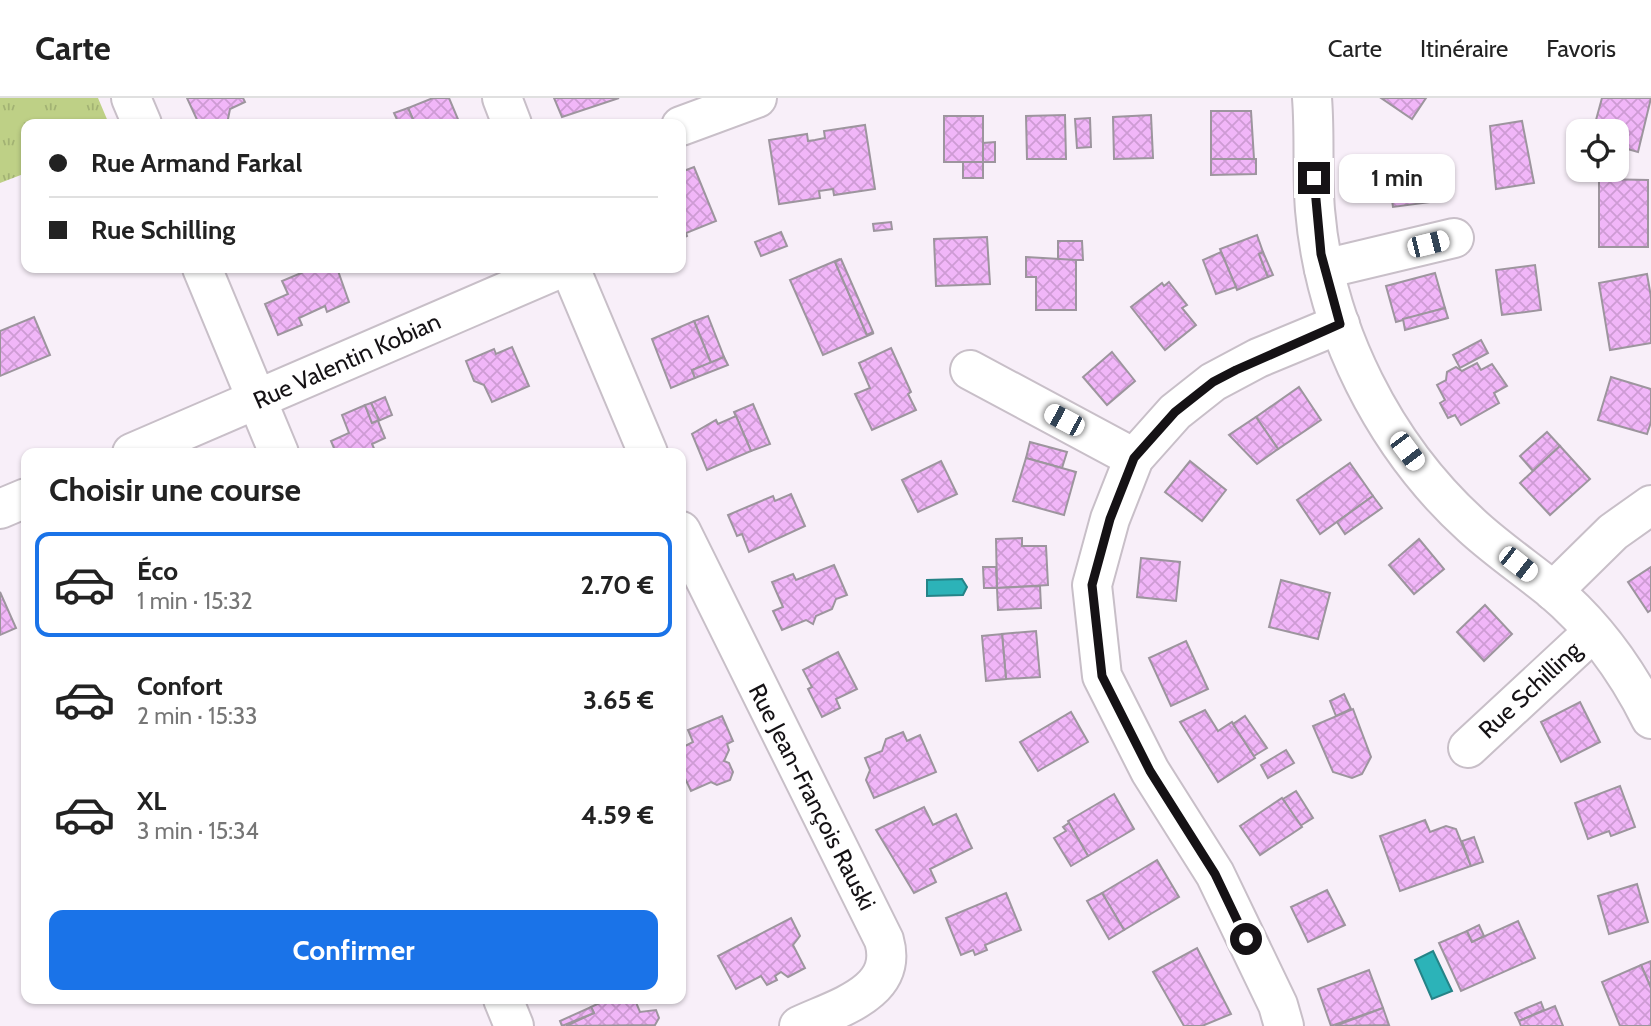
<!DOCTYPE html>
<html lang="fr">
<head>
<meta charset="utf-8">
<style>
  :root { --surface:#fff; --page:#f2f2f2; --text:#222; --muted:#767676; --line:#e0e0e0; --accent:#1a73e8 }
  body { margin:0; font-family:Cabin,sans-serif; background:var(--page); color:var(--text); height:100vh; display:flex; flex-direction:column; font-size:26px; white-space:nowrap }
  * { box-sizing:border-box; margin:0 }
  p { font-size:23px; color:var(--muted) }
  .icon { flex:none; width:38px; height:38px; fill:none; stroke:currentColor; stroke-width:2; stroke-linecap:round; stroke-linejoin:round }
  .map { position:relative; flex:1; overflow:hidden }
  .details { position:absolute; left:21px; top:350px; width:665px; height:556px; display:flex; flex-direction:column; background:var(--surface); border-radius:14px; box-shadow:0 2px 5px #0004 }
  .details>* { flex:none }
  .top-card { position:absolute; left:21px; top:21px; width:665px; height:154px; border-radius:14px; box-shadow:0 2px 5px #0004; display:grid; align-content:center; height:154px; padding:0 28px; background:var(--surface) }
  .fabs { position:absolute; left:1566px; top:21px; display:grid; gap:14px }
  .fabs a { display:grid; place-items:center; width:63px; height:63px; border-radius:14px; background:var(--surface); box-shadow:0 2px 5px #0004; font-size:35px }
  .end { position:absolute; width:32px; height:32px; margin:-16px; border:9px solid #151215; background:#fff; box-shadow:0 0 0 4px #fff }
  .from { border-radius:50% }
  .bubble { position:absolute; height:49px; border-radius:14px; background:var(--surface); box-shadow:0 2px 5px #0004; font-size:23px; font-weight:800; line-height:49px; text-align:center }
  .car { position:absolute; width:21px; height:42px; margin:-21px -10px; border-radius:9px; box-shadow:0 0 5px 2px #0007; background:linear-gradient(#fff 24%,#345 0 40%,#fff 0 76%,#345 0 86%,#fff 0) }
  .top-card b { display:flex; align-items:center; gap:24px; height:66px; font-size:26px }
  .top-card b+b { border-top:2px solid var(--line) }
  .top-card i { width:18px; height:18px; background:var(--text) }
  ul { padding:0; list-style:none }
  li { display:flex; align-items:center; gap:21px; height:105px; margin:0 14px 10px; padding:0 14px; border:4px solid transparent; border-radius:14px }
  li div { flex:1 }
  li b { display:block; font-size:26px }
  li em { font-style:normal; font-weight:800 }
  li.on { border-color:var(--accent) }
  li>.icon { width:63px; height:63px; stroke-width:1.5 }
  h2 { padding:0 28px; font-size:32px; line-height:84px }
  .button { display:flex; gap:14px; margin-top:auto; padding:14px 28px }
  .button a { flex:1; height:80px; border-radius:14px; background:var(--accent); color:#fff; font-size:28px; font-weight:800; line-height:80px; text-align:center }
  header { display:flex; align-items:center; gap:42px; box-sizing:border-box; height:98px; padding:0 35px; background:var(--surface); border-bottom:2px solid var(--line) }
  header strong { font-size:33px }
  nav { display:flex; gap:38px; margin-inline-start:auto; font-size:24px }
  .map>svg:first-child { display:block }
</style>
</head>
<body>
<header>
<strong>Carte</strong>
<nav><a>Carte</a><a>Itinéraire</a><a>Favoris</a></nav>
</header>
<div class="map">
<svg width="1651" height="928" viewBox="0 0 1651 928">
  <defs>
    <pattern id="grass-tufts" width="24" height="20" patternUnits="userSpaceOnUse" patternTransform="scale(1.75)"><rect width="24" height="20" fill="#bed086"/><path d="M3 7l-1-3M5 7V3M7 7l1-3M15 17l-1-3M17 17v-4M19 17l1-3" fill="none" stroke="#a2b273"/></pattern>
    <pattern id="building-cross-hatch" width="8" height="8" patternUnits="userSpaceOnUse" patternTransform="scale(1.75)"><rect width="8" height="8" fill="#f1b6f8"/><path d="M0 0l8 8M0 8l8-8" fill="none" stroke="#ce9bd4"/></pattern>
  </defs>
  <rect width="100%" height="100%" fill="#f8eff9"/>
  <path fill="url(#grass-tufts)" d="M0 0H98L109 26H26V75L0 85Z"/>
  <g fill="#2cb3b8" stroke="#258387" stroke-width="2">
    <path d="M962 481 967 489 963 497 927 498V482Z"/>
    <path d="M1433 853 1452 893 1432 901 1415 862Z"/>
  </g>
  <g fill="url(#building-cross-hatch)" stroke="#9d959e" stroke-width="2">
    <path d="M187 0H243L245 4 230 11 227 26H199Z"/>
    <path d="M433 0H449L460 26H415L408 10Z"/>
    <path d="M554 0H619L562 19Z"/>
    <path d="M1381 0H1426L1412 21Z"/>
    <path d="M1602 0H1651L1638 54 1617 48V33H1593Z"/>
    <path d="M408 10 415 26H399L394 15Z"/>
    <path d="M1211 13H1251L1254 61H1211Z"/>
    <path d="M1065 17 1066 61H1027L1026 18Z"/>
    <path d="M1151 17 1153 60 1114 61 1113 19Z"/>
    <rect x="944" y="18" width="39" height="46"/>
    <path d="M1090 20 1091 49 1077 50 1075 21Z"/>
    <path d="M1522 23 1534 85 1496 91 1490 28Z"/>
    <path d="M865 27 875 91 834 97 833 91 819 93 820 100 779 106 769 42 807 36 808 43 815 42 825 40 824 33Z"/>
    <path d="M995 44V64H983V45Z"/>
    <path d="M1211 61H1256V76L1211 77Z"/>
    <rect x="963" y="64" width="20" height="16"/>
    <path d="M1426 64 1431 104 1393 109 1387 69Z"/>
    <path d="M694 69 716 123 686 135 687 138 681 141V74Z"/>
    <path d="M1441 73 1445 99 1432 101 1428 74Z"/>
    <path d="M1599 81 1648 82V149H1599Z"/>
    <path d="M891 124 892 131 874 133 873 126Z"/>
    <path d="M781 134 787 148 761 158 755 144Z"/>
    <path d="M1257 137 1263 154 1259 156 1268 179 1237 192 1220 151Z"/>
    <path d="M987 139 990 186 936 188 934 141Z"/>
    <path d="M1058 143H1082L1083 162H1058Z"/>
    <path d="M1221 154 1236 189 1216 196 1203 162Z"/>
    <path d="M1263 154 1273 177 1268 179 1259 156Z"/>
    <path d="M1026 159 1076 162V212H1036V179H1026Z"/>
    <path d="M840 161 835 164 867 237 874 235 823 257 790 182Z"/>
    <path d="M841 161 873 234 867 237 835 164Z"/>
    <path d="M1535 167 1541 212 1502 217 1496 172Z"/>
    <path d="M313 170H337L349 204 327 214 325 208 299 220 302 227 278 237 265 206 288 196 282 183Z"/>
    <path d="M1435 175 1445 210 1396 224 1386 188Z"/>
    <path d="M1647 176 1651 199V245L1610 252 1599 185Z"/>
    <path d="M1169 184 1187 207 1182 210 1196 227 1165 252 1131 209 1162 185 1164 188Z"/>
    <path d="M1445 210 1448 220 1405 232 1403 221Z"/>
    <path d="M708 218 724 259 711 265 694 223Z"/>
    <path d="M34 219 50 257 0 278V233Z"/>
    <path d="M694 223 711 265 692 272 695 280 671 290 652 241Z"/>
    <path d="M1481 242 1488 255 1460 270 1453 257Z"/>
    <path d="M512 249 529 288 492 304 484 287 474 283 466 263 494 251 496 256Z"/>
    <path d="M891 250 911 294 908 296 916 312 872 332 855 296 870 290 859 265Z"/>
    <path d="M1112 254 1135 283 1107 307 1083 279Z"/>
    <path d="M724 259 728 267 695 280 692 272Z"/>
    <path d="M1477 265 1481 272 1492 266 1507 288 1494 295 1499 305 1461 327 1455 317 1448 320 1440 305 1445 302 1437 287 1446 282 1447 274 1456 269 1462 273Z"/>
    <path d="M1611 279 1651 291V324L1647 336 1598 322Z"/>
    <path d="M1299 289 1321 322 1278 351 1256 319Z"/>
    <path d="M385 299 392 317 378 323 385 340 372 346 376 355H336L331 343 349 335 342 317 365 307 372 325 379 322 371 305Z"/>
    <path d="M371 305 379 322 372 325 365 307Z"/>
    <path d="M753 306 770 346 751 353 734 314Z"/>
    <path d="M736 318 751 353 707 372 692 336 716 322 718 326Z"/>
    <path d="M1256 319 1278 351 1257 366 1229 337Z"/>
    <path d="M1547 334 1560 348 1533 373 1520 358Z"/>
    <path d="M1030 344 1067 354 1062 370 1026 360Z"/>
    <path d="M1560 348 1590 381 1550 417 1520 385Z"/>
    <path d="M1026 360 1076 374 1064 417 1013 403Z"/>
    <path d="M941 363 957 396 918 414 902 382Z"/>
    <path d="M1190 363 1226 392 1202 423 1165 394Z"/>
    <path d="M1350 365 1373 398 1320 436 1297 402Z"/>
    <path d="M791 396 805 428 749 454 742 436 737 438 728 417 773 398 775 403Z"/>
    <path d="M1373 398 1382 410 1345 436 1337 424Z"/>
    <path d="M1022 440V448H1046L1048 487 997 490 996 441Z"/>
    <path d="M1419 441 1444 471 1414 496 1389 467Z"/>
    <path d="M1141 460 1180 464 1176 503 1137 499Z"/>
    <path d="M834 467 847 497 836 501 832 511 816 518 813 526 806 522 782 532 773 513 783 509 772 484 793 476 796 482Z"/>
    <path d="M983 469H996L997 490H984Z"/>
    <path d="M1651 469V512L1648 514 1628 484Z"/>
    <path d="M1281 482 1330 495 1318 541 1269 529Z"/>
    <path d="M1040 488 1041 510 998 512 997 490Z"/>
    <path d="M0 494 16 530 0 537Z"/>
    <path d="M1485 507 1512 536 1484 563 1457 534Z"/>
    <path d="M1036 533 1040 579 1006 581 1002 536Z"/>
    <path d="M1002 536 1006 581 986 583 982 538Z"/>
    <path d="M1186 543 1208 591 1171 608 1149 560Z"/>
    <path d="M838 554 857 591 836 601 840 610 822 619 808 591 812 589 803 572Z"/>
    <path d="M1344 596 1351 611 1336 618 1330 603Z"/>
    <path d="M1580 604 1600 644 1561 664 1541 624Z"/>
    <path d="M1353 611 1371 659 1362 676 1352 680 1333 674 1313 628Z"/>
    <path d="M1205 612 1218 633 1232 624 1255 660 1218 684 1180 624Z"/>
    <path d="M1071 614 1088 644 1038 673 1020 644Z"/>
    <path d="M722 618 733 643 727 646 729 652 724 663 729 665 733 674 730 682 717 687 711 684 691 693 681 672V650L693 644 688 632Z"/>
    <path d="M1245 618 1267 650 1254 658 1233 626Z"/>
    <path d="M903 634 907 643 920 637 936 674 874 700 866 682 870 672 865 660 882 653 886 641Z"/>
    <path d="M1286 652 1294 665 1268 680 1261 667Z"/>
    <path d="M1620 688 1635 729 1611 738 1609 733 1588 741 1575 705Z"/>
    <path d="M1296 693 1313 720 1300 728 1283 701Z"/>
    <path d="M1114 696 1134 731 1088 758 1068 723Z"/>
    <path d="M1282 700 1302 729 1260 757 1240 728Z"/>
    <path d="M924 709 933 727 956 716 972 750 930 771 936 784 914 795 876 732Z"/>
    <path d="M1425 722 1430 734 1446 728 1456 731 1471 768 1400 793 1380 738Z"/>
    <path d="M1069 725 1088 758 1071 768 1054 740 1066 733 1063 729Z"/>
    <path d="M1474 739 1483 764 1471 768 1462 743Z"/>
    <path d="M1157 762 1179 799 1124 832 1102 795Z"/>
    <path d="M1637 786 1648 824 1609 836 1598 798Z"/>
    <path d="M1327 792 1345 827 1308 844 1291 809Z"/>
    <path d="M1006 795 1021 832 985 847 987 852 975 857 973 852 961 857 946 820Z"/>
    <path d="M1102 795 1124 832 1109 841 1087 803Z"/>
    <path d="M791 820 800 838 793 847 805 870 788 879 781 874 775 878 777 882 767 887 761 878 736 891 718 858Z"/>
    <path d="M1518 823 1535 860 1461 893 1439 845 1467 833 1472 844Z"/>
    <path d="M1479 827 1484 838 1472 844 1467 833Z"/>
    <path d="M1197 850 1231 916 1202 928H1184L1153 874Z"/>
    <path d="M1651 863V890L1641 867Z"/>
    <path d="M1641 867 1651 890V928H1620L1602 884Z"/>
    <path d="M1369 872 1383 910 1331 928 1318 891Z"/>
    <path d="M625 901 627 905 635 902 640 914 656 912 659 920 655 927 566 928 594 915 591 909 608 901Z"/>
    <path d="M1541 904 1544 912 1519 923 1515 915Z"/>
    <path d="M1555 908 1563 928H1521L1519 923Z"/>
    <path d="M591 909 594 915 562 928 560 923Z"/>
    <path d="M1383 910 1389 927 1335 928Z"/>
  </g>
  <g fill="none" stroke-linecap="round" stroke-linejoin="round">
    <defs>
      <g id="street">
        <path d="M131 0 142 26"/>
        <path d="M502 0 512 26"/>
        <path d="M1312 0C1315 37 1312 74 1315 112 1325 231 1384 348 1472 428 1497 451 1525 470 1551 491 1593 526 1627 573 1651 621"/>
        <path d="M681 28 757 0"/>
        <path d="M202 170 279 355"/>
        <path d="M570 170 648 355"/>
        <path d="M1324 171 1454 140"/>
        <path d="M970 272 1134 360"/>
        <path d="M132 355 561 170"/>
        <path d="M0 411 26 400"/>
        <path d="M681 433 884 842C899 895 837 910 799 928"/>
        <path d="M1553 493 1613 434 1651 407"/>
        <path d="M1468 650 1593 534"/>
        <path d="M503 901 514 928"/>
        <path d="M1284 928 1278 907 1215 776 1150 673 1102 578 1092 487 1110 421 1134 360 1175 314 1213 284 1258 260 1340 226"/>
      </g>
    </defs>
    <use href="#street" stroke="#c8bfc8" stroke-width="42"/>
    <use href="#street" stroke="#fff" stroke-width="38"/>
  </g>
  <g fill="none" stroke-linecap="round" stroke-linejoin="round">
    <path stroke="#151215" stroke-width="9" d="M1246 841 1215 776 1150 673 1102 578 1092 487 1110 421 1134 360 1175 314 1213 284 1236 272 1340 226 1321 156 1314 80"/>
  </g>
  <g text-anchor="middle" stroke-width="6" stroke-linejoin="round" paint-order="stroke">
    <g font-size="24" fill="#151215" stroke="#fff">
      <text transform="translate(347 263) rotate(-24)" y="8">Rue Valentin Kobian</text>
      <text transform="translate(1530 592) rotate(-43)" y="8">Rue Schilling</text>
      <text transform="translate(812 699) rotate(63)" y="8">Rue Jean-François Rauski</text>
    </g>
  </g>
</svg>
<div class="fabs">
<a><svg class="icon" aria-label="locate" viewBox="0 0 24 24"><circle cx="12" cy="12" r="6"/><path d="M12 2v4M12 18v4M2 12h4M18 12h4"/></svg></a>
</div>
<i class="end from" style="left:1246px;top:841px"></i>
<i class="end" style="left:1314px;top:80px"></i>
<div class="bubble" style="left:1339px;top:56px;width:116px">1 min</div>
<i class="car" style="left:1428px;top:146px;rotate:76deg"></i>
<i class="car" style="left:1064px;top:322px;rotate:298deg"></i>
<i class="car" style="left:1407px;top:353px;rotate:143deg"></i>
<i class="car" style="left:1518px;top:466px;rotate:128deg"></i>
<div class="top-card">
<b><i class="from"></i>Rue Armand Farkal</b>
<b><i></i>Rue Schilling</b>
</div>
<section class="details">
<h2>Choisir une course</h2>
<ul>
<li class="on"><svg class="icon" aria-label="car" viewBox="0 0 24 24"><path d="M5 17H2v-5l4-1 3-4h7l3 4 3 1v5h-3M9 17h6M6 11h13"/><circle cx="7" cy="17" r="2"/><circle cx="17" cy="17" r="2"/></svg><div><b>Éco</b><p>1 min · 15:32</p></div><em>2.70 €</em></li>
<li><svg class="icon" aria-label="car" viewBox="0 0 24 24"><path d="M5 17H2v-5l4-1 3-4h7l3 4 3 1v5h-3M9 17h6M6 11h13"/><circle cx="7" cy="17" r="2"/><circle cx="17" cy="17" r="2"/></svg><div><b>Confort</b><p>2 min · 15:33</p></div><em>3.65 €</em></li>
<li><svg class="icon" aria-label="car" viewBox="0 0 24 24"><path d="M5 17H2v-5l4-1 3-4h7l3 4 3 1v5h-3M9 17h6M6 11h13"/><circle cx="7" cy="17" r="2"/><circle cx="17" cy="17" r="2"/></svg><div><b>XL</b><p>3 min · 15:34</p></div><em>4.59 €</em></li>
</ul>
<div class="button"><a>Confirmer</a></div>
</section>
</div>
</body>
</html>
